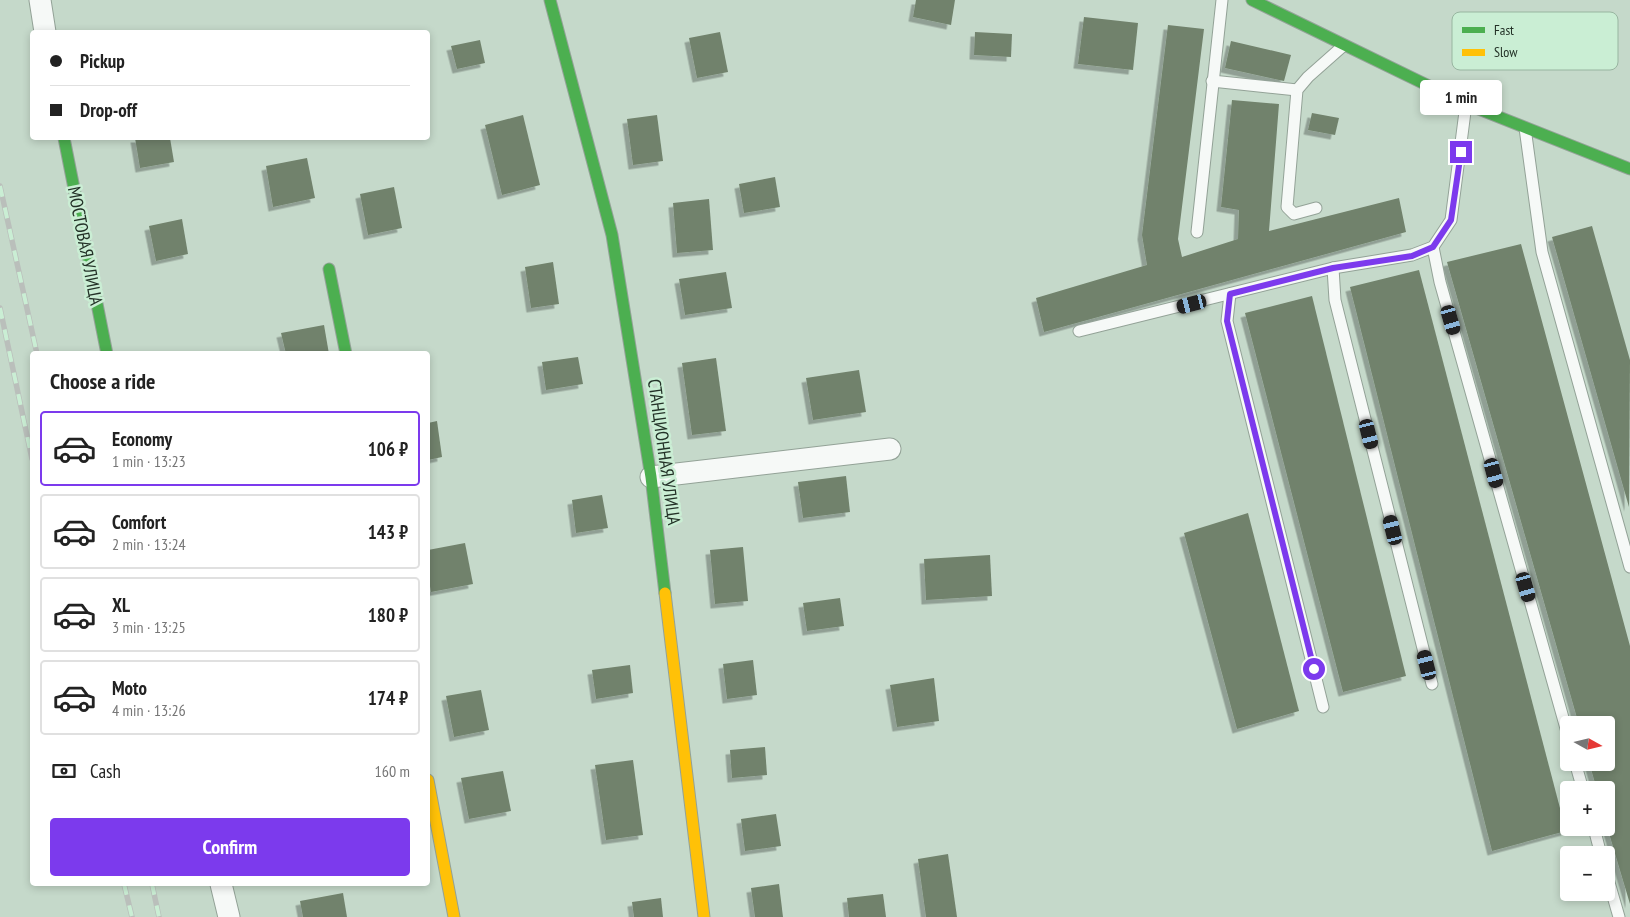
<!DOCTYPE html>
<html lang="en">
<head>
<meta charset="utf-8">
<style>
  :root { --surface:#fff; --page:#f6f6f6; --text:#222; --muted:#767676; --line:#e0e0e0; --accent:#7c3aed }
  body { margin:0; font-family:"PT Sans Narrow",sans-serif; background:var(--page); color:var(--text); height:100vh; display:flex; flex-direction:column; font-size:19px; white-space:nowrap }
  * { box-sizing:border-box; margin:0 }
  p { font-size:16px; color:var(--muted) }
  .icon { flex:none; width:28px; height:28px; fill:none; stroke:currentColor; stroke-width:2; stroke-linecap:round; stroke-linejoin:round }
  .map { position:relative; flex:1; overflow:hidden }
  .panel { position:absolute; left:30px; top:351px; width:400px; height:535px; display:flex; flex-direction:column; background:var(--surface); border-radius:5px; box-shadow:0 2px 8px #0003 }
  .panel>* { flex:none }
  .banner { position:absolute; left:30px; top:30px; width:400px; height:110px; border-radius:5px; box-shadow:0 2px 8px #0003; display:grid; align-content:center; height:110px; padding:0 20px; background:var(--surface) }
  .needle { width:32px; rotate:98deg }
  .buttons { position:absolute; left:1560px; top:716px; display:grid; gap:10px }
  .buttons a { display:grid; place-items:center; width:55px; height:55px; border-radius:5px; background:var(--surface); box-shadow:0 2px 8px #0003; font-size:25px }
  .end { position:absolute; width:22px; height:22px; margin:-11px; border:6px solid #7c3aed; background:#fff; box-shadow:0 0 0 2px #fff }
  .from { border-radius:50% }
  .bubble { position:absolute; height:35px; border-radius:5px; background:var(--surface); box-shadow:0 2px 8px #0003; font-size:16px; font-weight:600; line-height:35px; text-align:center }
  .car { position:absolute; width:15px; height:30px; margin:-15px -8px; border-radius:6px; box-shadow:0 0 4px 1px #0007; background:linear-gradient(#222 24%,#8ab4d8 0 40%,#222 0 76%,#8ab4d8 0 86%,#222 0) }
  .banner b { display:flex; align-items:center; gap:18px; height:48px; font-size:19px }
  .banner b+b { border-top:1px solid var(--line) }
  .banner i { width:12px; height:12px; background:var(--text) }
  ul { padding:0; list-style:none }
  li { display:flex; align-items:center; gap:15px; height:75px; margin:0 10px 8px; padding:0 10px; border:2px solid var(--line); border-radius:5px }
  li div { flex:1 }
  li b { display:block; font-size:19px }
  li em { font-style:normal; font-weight:600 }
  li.current { border-color:var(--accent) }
  li>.icon { width:45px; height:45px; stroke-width:1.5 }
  h2 { padding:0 20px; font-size:22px; line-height:60px }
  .pay { display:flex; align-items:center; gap:12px; height:55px; padding:0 20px; font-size:19px }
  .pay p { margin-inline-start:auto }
  .cta { display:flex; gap:10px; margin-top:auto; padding:10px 20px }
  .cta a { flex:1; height:58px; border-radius:5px; background:var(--accent); color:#fff; font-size:20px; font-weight:600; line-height:58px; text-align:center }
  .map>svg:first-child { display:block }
</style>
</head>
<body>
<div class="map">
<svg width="1630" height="917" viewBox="0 0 1630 917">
  <defs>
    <filter id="shadow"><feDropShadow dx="-4.5" dy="4.5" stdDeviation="0" flood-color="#0004"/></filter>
  </defs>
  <rect width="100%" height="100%" fill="#c5d9ca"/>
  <g fill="#71826c" filter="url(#shadow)">
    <path d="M916 0H955L951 25 913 17Z"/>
    <path d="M1084 17 1138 23 1133 70 1078 64Z"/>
    <path d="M1168 25 1204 29 1178 239 1182 257 1238 239 1239 210 1221 207 1232 100 1279 104 1269 231 1399 198 1406 232 1044 332 1036 298 1147 265 1142 235Z"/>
    <path d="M720 32 728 72 697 78 689 38Z"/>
    <path d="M975 32 1012 34 1011 57 974 55Z"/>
    <path d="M480 40 485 63 457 69 451 46Z"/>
    <path d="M1231 41 1291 55 1284 81 1225 68Z"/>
    <path d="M1312 113 1339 118 1335 135 1308 130Z"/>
    <path d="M523 115 540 185 502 195 485 125Z"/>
    <path d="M657 115 663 161 633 165 627 119Z"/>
    <path d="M135 138H170L174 162 140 168Z"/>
    <path d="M307 158 315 198 273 207 266 166Z"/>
    <path d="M775 177 780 207 744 213 739 184Z"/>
    <path d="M394 187 402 228 368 235 360 194Z"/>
    <path d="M709 199 713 250 677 253 673 203Z"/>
    <path d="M182 219 188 254 156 261 149 226Z"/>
    <path d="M1592 226 1630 360 1629 507 1552 237Z"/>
    <path d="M1521 244 1630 646V904L1606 823V790H1597L1589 762H1606V725H1579L1447 262Z"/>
    <path d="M553 262 559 304 531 308 525 267Z"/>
    <path d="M1419 270 1566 831 1492 851 1350 287Z"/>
    <path d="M726 272 732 308 685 315 679 279Z"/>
    <path d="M1312 296 1406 676 1343 692 1245 313Z"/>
    <path d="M324 325 329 354H286L281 333Z"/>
    <path d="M578 357 583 384 546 390 542 362Z"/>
    <path d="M716 358 726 431 692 435 682 363Z"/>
    <path d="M859 370 866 412 813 420 806 378Z"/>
    <path d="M437 421 442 457 428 460V423Z"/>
    <path d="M846 476 850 512 803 518 798 482Z"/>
    <path d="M602 495 608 528 576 533 572 500Z"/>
    <path d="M1248 513 1299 711 1237 729 1184 533Z"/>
    <path d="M465 543 473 584 431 592 428 575V550Z"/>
    <path d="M743 547 748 601 715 604 710 550Z"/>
    <path d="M990 555 992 596 926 600 924 559Z"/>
    <path d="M840 598 844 626 807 631 803 603Z"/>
    <path d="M753 660 757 695 727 699 723 664Z"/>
    <path d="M630 665 633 693 596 699 592 670Z"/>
    <path d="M934 678 939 721 897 727 890 685Z"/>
    <path d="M481 690 489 730 454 737 446 696Z"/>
    <path d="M765 747 767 775 732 778 730 750Z"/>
    <path d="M633 760 643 835 606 840 595 765Z"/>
    <path d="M503 771 511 811 469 819 461 778Z"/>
    <path d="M776 814 781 846 745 851 741 819Z"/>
    <path d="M948 854 957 917H926L918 859Z"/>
    <path d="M779 884 783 917H755L751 888Z"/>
    <path d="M343 893 347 917H303L300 901Z"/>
    <path d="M883 894 886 917H849L847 898Z"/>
    <path d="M661 898 663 917H634L632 902Z"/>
  </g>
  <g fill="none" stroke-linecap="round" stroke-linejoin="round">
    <defs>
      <g id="lane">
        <path d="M1212 81 1297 90"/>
        <path d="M1525 128 1542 252 1630 567"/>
        <path d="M1316 208 1294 214 1287 207 1297 90 1308 77 1343 46"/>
        <path d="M1197 232 1222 0"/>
        <path d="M1433 247 1440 282 1569 739"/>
        <path d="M1333 268 1335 300 1432 684"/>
        <path d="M1230 294 1227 321 1323 707"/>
        <path d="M1079 331 1333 268 1412 255 1433 247 1451 220 1466 104"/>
        <path d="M1575 762 1583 790"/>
        <path d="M1594 828 1601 855"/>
        <path d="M1606 872 1619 917"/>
      </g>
      <g id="street">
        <path d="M40 0 45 32"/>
        <path d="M651 477 890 449"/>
        <path d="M221 884 229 917"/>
      </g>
      <g id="fast">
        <path d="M550 0 612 235 651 477 665 593"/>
        <path d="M1252 0 1466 104 1630 169"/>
        <path d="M64 138 107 354"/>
        <path d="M329 269 346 354"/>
      </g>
      <g id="slow">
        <path d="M665 593 704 917"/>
        <path d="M428 780 454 917"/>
      </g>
    </defs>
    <use href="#lane" stroke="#93a297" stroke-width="13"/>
    <use href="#street" stroke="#93a297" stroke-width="23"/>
    <use href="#fast" stroke="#93a297" stroke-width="13"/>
    <use href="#slow" stroke="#93a297" stroke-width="13"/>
    <use href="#lane" stroke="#f6f9f7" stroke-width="11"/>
    <use href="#street" stroke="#f6f9f7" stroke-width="21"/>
    <use href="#fast" stroke="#4caf50" stroke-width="11"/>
    <use href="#slow" stroke="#ffc107" stroke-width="11"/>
    <defs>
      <g id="rail">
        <path d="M0 186 37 354"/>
        <path d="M0 308 32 459"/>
        <path d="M124 884 132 917"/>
        <path d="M152 884 159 917"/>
      </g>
    </defs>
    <use href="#rail" stroke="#babfbb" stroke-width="5.5"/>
    <use href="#rail" stroke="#caeed4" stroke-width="4" stroke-dasharray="11" stroke-linecap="butt"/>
  </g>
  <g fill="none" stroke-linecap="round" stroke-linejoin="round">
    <path stroke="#7c3aed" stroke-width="6" d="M1314 669 1227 321 1230 294 1333 268 1412 256 1433 247 1451 220 1461 152"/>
  </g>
  <g text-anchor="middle" stroke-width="5" stroke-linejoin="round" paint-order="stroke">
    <g font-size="18" fill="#233127" stroke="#caeed4">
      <text transform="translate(85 246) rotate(79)" y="6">МОСТОВАЯ УЛИЦА</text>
      <text transform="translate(664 452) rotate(82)" y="6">СТАНЦИОННАЯ УЛИЦА</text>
    </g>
  </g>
  <rect x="1452" y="12" width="166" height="58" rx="8" fill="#caeed4" stroke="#98b5a0" stroke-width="1"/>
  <rect x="1462" y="27" width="23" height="6" fill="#4caf50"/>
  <rect x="1462" y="49" width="23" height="7" fill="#ffc107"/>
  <g font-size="14" fill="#233127">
    <text x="1494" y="35">Fast</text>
    <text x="1494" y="57">Slow</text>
  </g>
</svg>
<div class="buttons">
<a><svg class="needle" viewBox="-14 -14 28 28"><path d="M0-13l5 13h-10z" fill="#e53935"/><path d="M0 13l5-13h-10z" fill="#767676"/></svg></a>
<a>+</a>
<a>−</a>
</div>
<i class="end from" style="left:1314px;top:669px"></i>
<i class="end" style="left:1461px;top:152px"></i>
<div class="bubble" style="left:1420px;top:80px;width:82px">1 min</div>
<i class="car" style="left:1192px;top:304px;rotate:256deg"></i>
<i class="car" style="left:1451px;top:320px;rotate:164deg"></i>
<i class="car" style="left:1369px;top:434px;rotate:166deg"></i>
<i class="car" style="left:1494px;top:473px;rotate:165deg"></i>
<i class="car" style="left:1393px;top:530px;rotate:346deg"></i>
<i class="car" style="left:1526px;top:587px;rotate:164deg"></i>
<i class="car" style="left:1427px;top:665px;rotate:346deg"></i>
<div class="banner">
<b><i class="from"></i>Pickup</b>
<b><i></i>Drop-off</b>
</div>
<section class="panel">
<h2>Choose a ride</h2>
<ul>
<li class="current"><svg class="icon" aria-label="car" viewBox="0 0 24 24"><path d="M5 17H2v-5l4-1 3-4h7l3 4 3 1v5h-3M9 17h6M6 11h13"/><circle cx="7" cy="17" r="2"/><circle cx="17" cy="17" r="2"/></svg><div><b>Economy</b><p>1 min · 13:23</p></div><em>106 ₽</em></li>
<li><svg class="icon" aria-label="car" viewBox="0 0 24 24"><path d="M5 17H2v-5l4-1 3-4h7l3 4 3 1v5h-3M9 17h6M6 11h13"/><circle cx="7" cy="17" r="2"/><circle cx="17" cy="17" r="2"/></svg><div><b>Comfort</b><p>2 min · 13:24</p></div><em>143 ₽</em></li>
<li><svg class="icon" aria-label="car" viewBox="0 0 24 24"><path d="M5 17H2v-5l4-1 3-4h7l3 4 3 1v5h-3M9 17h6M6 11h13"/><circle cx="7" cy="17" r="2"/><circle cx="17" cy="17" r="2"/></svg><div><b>XL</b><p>3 min · 13:25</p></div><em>180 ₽</em></li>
<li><svg class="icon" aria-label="car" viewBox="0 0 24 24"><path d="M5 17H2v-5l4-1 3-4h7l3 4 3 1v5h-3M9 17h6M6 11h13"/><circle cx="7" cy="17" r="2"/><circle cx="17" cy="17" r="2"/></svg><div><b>Moto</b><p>4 min · 13:26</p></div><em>174 ₽</em></li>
</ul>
<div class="pay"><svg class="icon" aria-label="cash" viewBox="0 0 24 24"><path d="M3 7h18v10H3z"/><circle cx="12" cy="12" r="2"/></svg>Cash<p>160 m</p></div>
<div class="cta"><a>Confirm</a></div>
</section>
</div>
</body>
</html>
